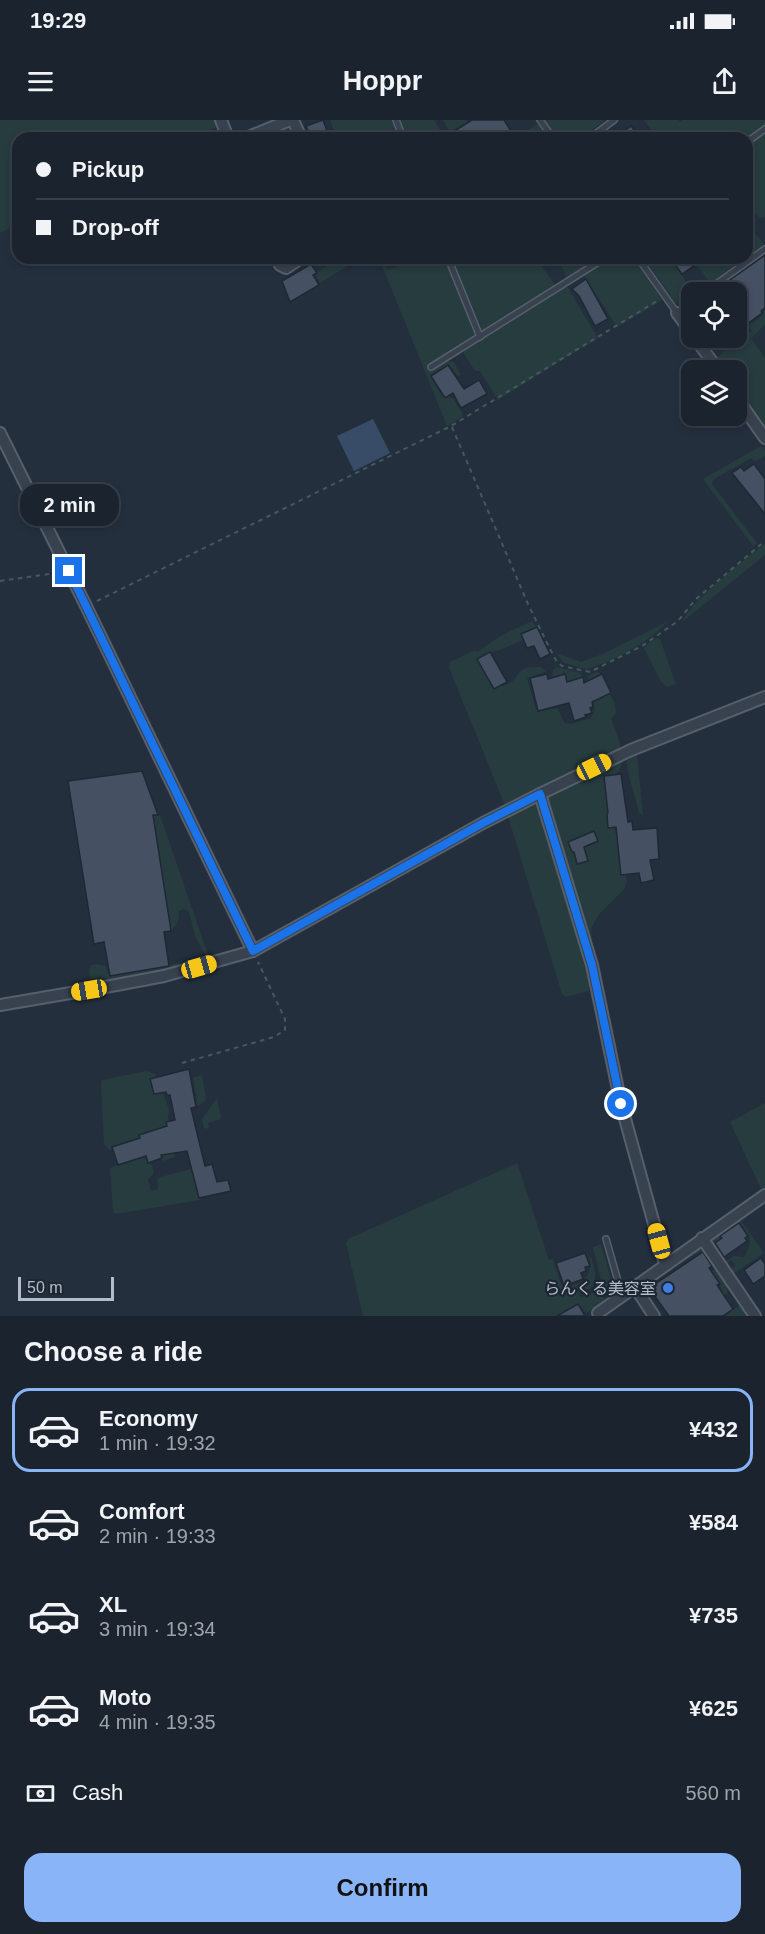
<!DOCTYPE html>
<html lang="en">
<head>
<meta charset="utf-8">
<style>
  :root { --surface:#1b232e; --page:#282f3a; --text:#f1f3f6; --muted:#a0a4aa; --line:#39404a; --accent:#8ab4f8 }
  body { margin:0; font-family:Arial,"Noto Sans JP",sans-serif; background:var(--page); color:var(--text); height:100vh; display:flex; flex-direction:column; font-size:22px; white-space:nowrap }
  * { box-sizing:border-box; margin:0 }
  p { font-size:20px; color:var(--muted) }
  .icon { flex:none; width:33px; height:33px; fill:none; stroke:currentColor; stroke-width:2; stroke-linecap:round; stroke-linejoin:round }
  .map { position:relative; height:1196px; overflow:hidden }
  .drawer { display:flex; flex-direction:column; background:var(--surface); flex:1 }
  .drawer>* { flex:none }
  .hud { position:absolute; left:12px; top:12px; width:741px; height:132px; border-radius:18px; box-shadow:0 3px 9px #0003,0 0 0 2px var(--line); display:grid; align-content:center; height:132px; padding:0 24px; background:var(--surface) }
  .controls { position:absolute; left:681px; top:162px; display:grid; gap:12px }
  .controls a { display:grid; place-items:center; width:66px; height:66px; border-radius:12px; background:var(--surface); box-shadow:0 3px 9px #0003,0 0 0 2px var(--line); font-size:30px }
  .scale { position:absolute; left:18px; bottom:15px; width:96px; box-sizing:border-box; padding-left:6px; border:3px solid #b4bcc9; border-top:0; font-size:16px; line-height:21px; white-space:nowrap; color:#b4bcc9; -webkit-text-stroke:4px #1d2633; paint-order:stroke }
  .end { position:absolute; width:27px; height:27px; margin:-14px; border:8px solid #1a73e8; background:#fff; box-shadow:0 0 0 3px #fff }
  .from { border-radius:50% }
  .bubble { position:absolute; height:42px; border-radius:18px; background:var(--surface); box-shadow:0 3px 9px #0003,0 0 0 2px var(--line); font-size:20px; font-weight:700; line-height:42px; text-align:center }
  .car { position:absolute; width:18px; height:36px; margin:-18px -9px; border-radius:8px; box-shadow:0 0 4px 2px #0007; background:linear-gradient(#f5c518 24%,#345 0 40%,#f5c518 0 76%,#345 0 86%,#f5c518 0) }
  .hud b { display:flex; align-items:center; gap:21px; height:57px; font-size:22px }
  .hud b+b { border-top:2px solid var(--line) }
  .hud i { width:15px; height:15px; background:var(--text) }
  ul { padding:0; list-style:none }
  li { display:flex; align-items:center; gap:18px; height:84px; margin:0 12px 9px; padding:0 12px; border:3px solid transparent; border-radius:18px }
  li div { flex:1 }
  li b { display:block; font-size:22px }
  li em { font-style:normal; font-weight:700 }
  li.active { border-color:var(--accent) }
  li>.icon { width:54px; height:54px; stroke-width:1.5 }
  h2 { padding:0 24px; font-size:27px; line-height:72px }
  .pay { display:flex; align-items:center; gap:15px; height:66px; padding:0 24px; font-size:22px }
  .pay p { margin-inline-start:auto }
  .action { display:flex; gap:12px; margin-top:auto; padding:12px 24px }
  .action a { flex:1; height:69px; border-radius:18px; background:var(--accent); color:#111; font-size:24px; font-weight:700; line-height:69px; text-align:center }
  .status { display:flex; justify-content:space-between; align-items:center; height:42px; padding:0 30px; background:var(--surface); direction:ltr }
  .status svg { height:16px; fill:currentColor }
  header { display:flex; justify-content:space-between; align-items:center; height:78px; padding:0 24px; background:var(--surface); font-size:27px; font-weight:700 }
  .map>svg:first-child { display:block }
</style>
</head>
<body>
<div class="status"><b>19:29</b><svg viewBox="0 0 49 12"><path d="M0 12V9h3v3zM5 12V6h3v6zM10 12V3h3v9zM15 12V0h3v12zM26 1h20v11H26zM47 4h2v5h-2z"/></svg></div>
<header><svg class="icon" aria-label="menu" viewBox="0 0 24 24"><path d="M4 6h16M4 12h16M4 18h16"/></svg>Hoppr<svg class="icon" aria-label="share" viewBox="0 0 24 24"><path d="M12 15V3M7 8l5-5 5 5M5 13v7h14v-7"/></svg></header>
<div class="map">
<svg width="765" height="1196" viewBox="0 0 765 1196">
  <rect width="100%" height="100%" fill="#242f3e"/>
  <g fill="#263c3f" fill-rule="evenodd">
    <path d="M0 0H214L217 7 193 18H18V104L0 113Z"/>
    <path d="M330 0H393L400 18H337Z"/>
    <path d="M399 0H434L444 16 450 12 443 0H466L467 2 450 12 454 18H406Z"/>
    <path d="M543 0H605L581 18H556Z"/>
    <path d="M644 0H678L680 2 683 0H765V5L746 18H657Z"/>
    <path d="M538 4 543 11 539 16 524 18 521 14Z"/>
    <path d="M283 9 293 13 295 18H260Z"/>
    <path d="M765 13V97L760 98 747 86V26Z"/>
    <path d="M747 107H749C753 115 761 116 764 125L747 137Z"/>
    <path d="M337 138H360L320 163 316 156 318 152Z"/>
    <path d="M379 138H382L387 150 422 138H445L475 215 427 245 431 251 448 241 454 242 461 255 458 256 450 246 447 245 430 255 442 276 453 278 462 293V297L447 306Z"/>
    <path d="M452 138H536L555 165 554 168 483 212 480 210Z"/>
    <path d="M565 138H602L568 159 562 148Z"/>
    <path d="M644 138H657L654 140 656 143 661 140 659 138H669L694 172H692L691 177 680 184 675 182Z"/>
    <path d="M692 138H745L710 163Z"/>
    <path d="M612 139 623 142 637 144 662 180 617 207 585 157V154L608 140Z"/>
    <path d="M565 167 568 168 598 218 498 280 480 251H475L464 234V229Z"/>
    <path d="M765 190V205L751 218 765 238V307L763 308 737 270 736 250H723L717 241V237L727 229 720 218H736L737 201 747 214 752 211 749 206 763 195Z"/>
    <path d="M761 326 765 330V336L755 341 751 338 714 359 712 364 757 423 753 426 703 359Z"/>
    <path d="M765 424V435L681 503C693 479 742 441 765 424Z"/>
    <path d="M532 501 537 507 521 514 523 520 500 530 490 532 480 537 496 566C497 566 505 566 506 565 521 560 513 544 541 547L546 552 527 558 536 589 540 591 557 588 565 603 570 604 591 598 595 590 588 556 593 553 599 552 615 584 616 593 611 599C616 612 628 638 619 650 617 654 612 656 608 658L611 700 615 710 627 761 624 769 599 794 591 809 594 844 589 871 566 877 562 874 504 683 449 548 450 542 475 530 477 532 502 515Z"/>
    <path d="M667 502C646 524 616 541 586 549L564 543 556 533 581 542 605 533Z"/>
    <path d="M658 518 660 519 676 564 667 567 661 562 644 528 650 522Z"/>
    <path d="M557 547 580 553 583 557 567 563 565 554 557 556 555 565 552 555 554 549Z"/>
    <path d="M637 634 643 695 639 693C636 677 627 656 627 641L633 635Z"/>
    <path d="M154 695H160L209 838 207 839 195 815 189 792 184 789 179 791 178 802 171 811 155 709 152 706Z"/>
    <path d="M187 841 186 845C168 850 107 865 91 860L89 850 91 845 98 844 105 846 110 856Z"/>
    <path d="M147 951 155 954 157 970 164 975 169 990 168 998 175 1037 163 1041 144 1018 109 1030 104 1024 101 965 102 960Z"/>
    <path d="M202 955 206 978 204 982 198 986 193 958Z"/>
    <path d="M217 978 221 999 208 1003 209 1009 204 1008 202 999Z"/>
    <path d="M765 983V1069L762 1071 730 1002Z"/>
    <path d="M133 1038H145L152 1045 154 1053 148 1059 151 1071 158 1069 157 1060 160 1057 191 1049 195 1050 201 1075 200 1080 116 1094 113 1092 110 1048Z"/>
    <path d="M517 1043 549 1140 553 1139 561 1164 565 1168 585 1161 591 1146 589 1137 591 1136C594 1149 599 1159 590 1169L582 1170 579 1174 581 1178C590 1172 595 1172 604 1177V1181L587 1193 578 1184 566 1191 567 1196H363L346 1123 348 1119Z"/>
    <path d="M740 1099 764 1133 733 1154 730 1150 736 1145 731 1140 726 1144 713 1125V1117ZM737 1102H739L750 1118 749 1120 750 1124 744 1137 734 1136 726 1141 714 1124 721 1118 720 1114Z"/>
    <path d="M601 1124 615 1173 611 1176 603 1168 593 1127Z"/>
    <path d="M697 1129 705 1132 713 1143 708 1147 712 1151 717 1149 730 1168 727 1170 728 1173 717 1181 715 1180 723 1173 716 1157 692 1173 709 1143 702 1133 699 1132 675 1146 674 1144Z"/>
    <path d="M741 1185 749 1196H725L721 1190 729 1188 731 1191Z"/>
  </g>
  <path fill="#394c67" d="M373 299 390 333 354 351 337 316Z"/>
  <g fill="#455162" stroke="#1f2835" stroke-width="1.5">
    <path d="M323 0 327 11 311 17 306 6Z"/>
    <path d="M472 0H504L515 18H443Z"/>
    <path d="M631 6 640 18H615Z"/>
    <path d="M765 135V188L761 191 762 193 743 207 736 197V172H713Z"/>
    <path d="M670 138H690L695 145 682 154Z"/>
    <path d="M311 144 317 153 313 155 319 165 290 182 282 161Z"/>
    <path d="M586 159 608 199 595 206 579 176 572 169Z"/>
    <path d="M448 245 464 269 479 260 487 274 461 288 453 273 445 278 431 256Z"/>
    <path d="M754 344 765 359V394L732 353 741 347 744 351Z"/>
    <path d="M537 507 550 534 540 539 534 526 527 528 521 514Z"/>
    <path d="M490 532 507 562 494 569 477 539Z"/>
    <path d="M547 554 548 559 565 554 567 562 583 557 584 563 602 554 611 573 592 582 593 587 590 588 592 593 585 595 586 597 574 601 569 583 538 591 530 558Z"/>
    <path d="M142 651 158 695H153L171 811 164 812 169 846 110 856 104 822 94 824 68 661Z"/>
    <path d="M621 654 628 702 632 701 633 710 657 708 659 739 650 740 654 760 641 763 639 753 621 755 616 707 608 708 607 694 608 693 604 656Z"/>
    <path d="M594 711 598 721 584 727 588 741 577 744 574 732H572L568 722Z"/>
    <path d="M189 949 196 987 191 988 205 1046 212 1044 217 1062 228 1060 231 1071 199 1078 187 1031 161 1035 162 1038 148 1043 146 1036 118 1045 112 1027 140 1018 139 1015 167 1006 166 1002 175 1000 170 975H167L166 972 154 974 150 959Z"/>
    <path d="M739 1103 748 1116 745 1118 747 1121 724 1137 715 1123 722 1118 720 1116Z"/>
    <path d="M703 1132 712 1146 709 1148 720 1164 717 1165 733 1189 723 1196H669L649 1168Z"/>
    <path d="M585 1133 590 1146 585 1147 586 1151 581 1153 583 1159 564 1166 556 1143Z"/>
    <path d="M761 1138 765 1144V1156L753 1164 744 1150Z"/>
    <path d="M578 1184 585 1196H557Z"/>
  </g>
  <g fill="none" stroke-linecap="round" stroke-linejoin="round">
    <defs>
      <g id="lane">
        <path d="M396 0 403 18"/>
        <path d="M540 0 553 18"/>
        <path d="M590 18 614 0"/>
        <path d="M747 22 765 9"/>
        <path d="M448 138 480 217"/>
        <path d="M625 138H638"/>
        <path d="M638 138 677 193 692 182"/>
        <path d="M403 142 414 138"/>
        <path d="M705 172 765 129"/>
        <path d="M431 247 605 138"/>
        <path d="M606 1119 622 1175"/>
      </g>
      <g id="street">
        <path d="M221 0 228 18"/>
        <path d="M293 0 301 18"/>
        <path d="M246 18 290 0"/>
        <path d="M277 138 280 145 286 148 301 138"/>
        <path d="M677 193 692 213"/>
        <path d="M695 218 718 250"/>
        <path d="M736 277 765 318"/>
        <path d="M0 313 86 486 253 831"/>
        <path d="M540 674 592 845 621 984 665 1144"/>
        <path d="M0 885 111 866 164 856 253 831 483 703 540 674 631 630 765 577"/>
        <path d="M702 1118 755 1196"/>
        <path d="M635 1167 654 1196"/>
        <path d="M598 1193 765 1075"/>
      </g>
    </defs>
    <use href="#lane" stroke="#565f6c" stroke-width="8"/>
    <use href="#street" stroke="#565f6c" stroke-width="14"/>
    <g stroke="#44595c" stroke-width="2" stroke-dasharray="4.5 4.5" stroke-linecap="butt">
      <path d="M452 307 528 484 550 529 557 542 562 546 590 552 642 526 678 501 695 480 765 421"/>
      <path d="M0 461 56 453"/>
      <path d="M97 481 451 306 657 181"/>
      <path d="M182 943 274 917 285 910V899L258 842"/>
    </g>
    <use href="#lane" stroke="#38414e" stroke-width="5"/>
    <use href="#street" stroke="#38414e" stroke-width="10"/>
  </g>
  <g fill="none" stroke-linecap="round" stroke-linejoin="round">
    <path stroke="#1a73e8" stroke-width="8" d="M69 451 253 831 483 703 540 674 592 845 621 984"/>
  </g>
  <circle fill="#3f7fe0" stroke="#1d2633" stroke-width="2" cx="668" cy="1168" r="6"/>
  <g text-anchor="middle" stroke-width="4.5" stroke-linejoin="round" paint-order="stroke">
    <g font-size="16" fill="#b4bcc9" stroke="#1d2633" text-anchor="end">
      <text x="656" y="1174">らんくる美容室</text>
    </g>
  </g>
</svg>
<div class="controls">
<a><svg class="icon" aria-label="locate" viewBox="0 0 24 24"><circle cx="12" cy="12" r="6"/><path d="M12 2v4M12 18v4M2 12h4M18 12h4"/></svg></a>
<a><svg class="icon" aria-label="layers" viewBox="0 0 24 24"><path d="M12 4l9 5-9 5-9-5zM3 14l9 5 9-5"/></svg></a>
</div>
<div class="scale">50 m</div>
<i class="end from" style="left:621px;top:984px"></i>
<i class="end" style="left:69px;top:451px"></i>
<div class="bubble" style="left:20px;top:364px;width:99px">2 min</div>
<i class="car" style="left:594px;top:647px;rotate:64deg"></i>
<i class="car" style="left:199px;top:847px;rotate:74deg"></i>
<i class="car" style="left:89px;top:870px;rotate:260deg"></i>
<i class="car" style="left:659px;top:1121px;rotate:345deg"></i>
<div class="hud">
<b><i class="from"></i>Pickup</b>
<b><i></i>Drop-off</b>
</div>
</div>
<section class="drawer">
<h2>Choose a ride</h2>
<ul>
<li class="active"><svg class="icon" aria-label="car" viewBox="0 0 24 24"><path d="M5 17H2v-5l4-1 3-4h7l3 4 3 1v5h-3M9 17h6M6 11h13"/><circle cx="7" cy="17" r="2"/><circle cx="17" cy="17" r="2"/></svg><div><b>Economy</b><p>1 min · 19:32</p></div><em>¥432</em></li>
<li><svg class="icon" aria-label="car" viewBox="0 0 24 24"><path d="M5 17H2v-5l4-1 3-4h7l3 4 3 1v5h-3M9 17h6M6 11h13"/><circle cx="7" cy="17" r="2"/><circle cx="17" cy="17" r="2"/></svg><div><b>Comfort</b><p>2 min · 19:33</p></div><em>¥584</em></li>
<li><svg class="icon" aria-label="car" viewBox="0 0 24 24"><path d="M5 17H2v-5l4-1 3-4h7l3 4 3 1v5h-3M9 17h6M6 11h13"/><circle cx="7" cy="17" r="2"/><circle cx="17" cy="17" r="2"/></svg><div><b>XL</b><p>3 min · 19:34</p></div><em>¥735</em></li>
<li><svg class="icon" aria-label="car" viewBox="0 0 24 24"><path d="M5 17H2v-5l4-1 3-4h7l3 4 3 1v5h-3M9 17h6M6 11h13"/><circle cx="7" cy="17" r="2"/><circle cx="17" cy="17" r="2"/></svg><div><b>Moto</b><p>4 min · 19:35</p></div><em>¥625</em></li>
</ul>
<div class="pay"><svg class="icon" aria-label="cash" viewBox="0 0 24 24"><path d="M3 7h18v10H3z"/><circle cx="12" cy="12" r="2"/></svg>Cash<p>560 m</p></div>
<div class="action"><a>Confirm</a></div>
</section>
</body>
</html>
